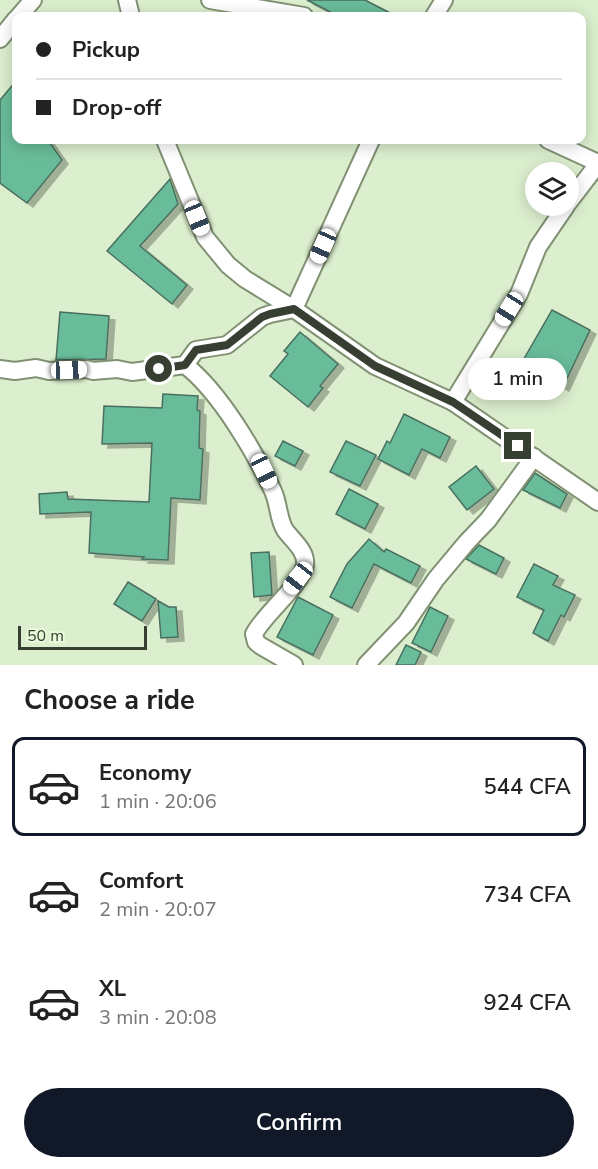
<!DOCTYPE html>
<html lang="en">
<head>
<meta charset="utf-8">
<style>
  :root { --surface:#fff; --page:#f6f6f6; --text:#222; --muted:#767676; --line:#e0e0e0; --accent:#111827 }
  body { margin:0; font-family:"Nunito Sans",sans-serif; background:var(--page); color:var(--text); height:100vh; display:flex; flex-direction:column; font-size:22px; white-space:nowrap }
  * { box-sizing:border-box; margin:0 }
  p { font-size:20px; color:var(--muted) }
  .icon { flex:none; width:33px; height:33px; fill:none; stroke:currentColor; stroke-width:2; stroke-linecap:round; stroke-linejoin:round }
  .map { position:relative; height:665px; overflow:hidden }
  .details { display:flex; flex-direction:column; background:var(--surface); flex:1 }
  .details>* { flex:none }
  .hud { position:absolute; left:12px; top:12px; width:574px; height:132px; border-radius:12px; box-shadow:0 3px 15px #0003; display:grid; align-content:center; height:132px; padding:0 24px; background:var(--surface) }
  .buttons { position:absolute; left:525px; top:162px; display:grid; gap:12px }
  .buttons a { display:grid; place-items:center; width:54px; height:54px; border-radius:50%; background:var(--surface); box-shadow:0 3px 15px #0003; font-size:30px }
  .scale { position:absolute; left:18px; bottom:15px; width:129px; box-sizing:border-box; padding-left:6px; border:3px solid #373f32; border-top:0; font-size:16px; line-height:21px; white-space:nowrap; color:#373f32; -webkit-text-stroke:4px #e8fcdb; paint-order:stroke }
  .end { position:absolute; width:27px; height:27px; margin:-14px; border:8px solid #373f32; background:#fff; box-shadow:0 0 0 3px #fff }
  .from { border-radius:50% }
  .bubble { position:absolute; height:42px; border-radius:21px; background:var(--surface); box-shadow:0 3px 15px #0003; font-size:20px; font-weight:600; line-height:42px; text-align:center }
  .car { position:absolute; width:18px; height:36px; margin:-18px -9px; border-radius:8px; box-shadow:0 0 4px 2px #0007; background:linear-gradient(#fff 24%,#345 0 40%,#fff 0 76%,#345 0 86%,#fff 0) }
  .hud b { display:flex; align-items:center; gap:21px; height:57px; font-size:22px }
  .hud b+b { border-top:2px solid var(--line) }
  .hud i { width:15px; height:15px; background:var(--text) }
  ul { padding:0; list-style:none }
  li { display:flex; align-items:center; gap:18px; height:99px; margin:0 12px 9px; padding:0 12px; border:3px solid transparent; border-radius:12px }
  li div { flex:1 }
  li b { display:block; font-size:22px }
  li em { font-style:normal; font-weight:600 }
  li.on { border-color:var(--accent) }
  li>.icon { width:54px; height:54px; stroke-width:1.5 }
  h2 { padding:0 24px; font-size:27px; line-height:72px }
  .action { display:flex; gap:12px; margin-top:auto; padding:12px 24px }
  .action a { flex:1; height:69px; border-radius:36px; background:var(--accent); color:#fff; font-size:24px; font-weight:600; line-height:69px; text-align:center }
  .map>svg:first-child { display:block }
</style>
</head>
<body>
<div class="map">
<svg width="598" height="665" viewBox="0 0 598 665">
  <defs>
    <filter id="shadow"><feDropShadow dx="6" dy="4" stdDeviation="0" flood-color="#0004"/></filter>
  </defs>
  <rect width="100%" height="100%" fill="#dbefce"/>
  <g fill="#69bc9a" stroke="#4a6f5f" stroke-width="1.5" filter="url(#shadow)">
    <path d="M307 0H365L396 16H338Z"/>
    <path d="M16 81V140H48L62 160 27 203 0 183V100Z"/>
    <path d="M170 179 178 204 140 246 187 285 172 304 107 251Z"/>
    <path d="M552 310 590 330 563 387 521 364Z"/>
    <path d="M60 312 109 316 106 359 56 360Z"/>
    <path d="M300 332 338 364 320 386 323 388 308 407 270 376 288 354 284 351Z"/>
    <path d="M163 394 198 396 197 410 200 411 199 448 203 449 200 500 171 498 168 560 142 559 144 557 89 553 91 512 40 514 39 494 67 492 68 499 149 502 152 443 102 444 104 406 162 408Z"/>
    <path d="M404 414 450 437 440 458 422 449 409 475 378 459 387 441 390 443Z"/>
    <path d="M283 441 303 451 295 466 275 456Z"/>
    <path d="M346 441 376 455 360 486 330 472Z"/>
    <path d="M476 466 494 489 467 510 449 487Z"/>
    <path d="M535 473 567 494 560 508 523 490Z"/>
    <path d="M349 489 378 504 365 529 336 514Z"/>
    <path d="M369 539 384 552 386 549 420 566 411 583 374 564 352 608 330 597 347 564Z"/>
    <path d="M479 545 504 558 496 574 466 559Z"/>
    <path d="M269 552 272 595 254 597 251 553Z"/>
    <path d="M534 564 558 576 553 585 575 595 564 617 561 615 548 641 533 633 544 610 517 597Z"/>
    <path d="M128 582 156 599 142 621 114 604Z"/>
    <path d="M298 597 333 615 313 655 277 637Z"/>
    <path d="M158 601 169 607H176L178 637 161 638Z"/>
    <path d="M430 607 448 616 431 652 412 643Z"/>
    <path d="M406 645 421 652 415 665H396Z"/>
  </g>
  <g fill="none" stroke-linecap="round" stroke-linejoin="round">
    <defs>
      <g id="minor">
        <path d="M127 0 131 16"/>
        <path d="M210 0 304 16"/>
        <path d="M19 16 33 0"/>
        <path d="M434 16 444 0"/>
        <path d="M0 39 16 19"/>
        <path d="M165 140 205 237 228 265 245 279 294 309 375 366 453 402 598 502"/>
        <path d="M548 140 598 163"/>
        <path d="M568 203 598 164"/>
        <path d="M185 365C219 391 255 452 273 491 279 504 278 519 285 530 292 540 307 551 305 565 301 586 264 614 254 634L256 642 261 646 294 665"/>
        <path d="M0 369 15 371 36 368 49 371 86 369 93 371 117 369 132 372 185 365 196 350 227 345 262 317 270 314 294 309 371 140"/>
        <path d="M453 402 519 294 538 247 566 206"/>
        <path d="M366 665 406 623 436 579 467 542 488 520 534 457"/>
      </g>
    </defs>
    <use href="#minor" stroke="#809273" stroke-width="20"/>
    <use href="#minor" stroke="#fff" stroke-width="16"/>
  </g>
  <g fill="none" stroke-linecap="round" stroke-linejoin="round">
    <path stroke="#373f32" stroke-width="8" d="M159 369 185 365 196 350 227 345 262 317 270 314 294 309 375 366 453 402 518 446"/>
  </g>
</svg>
<div class="buttons">
<a><svg class="icon" aria-label="layers" viewBox="0 0 24 24"><path d="M12 4l9 5-9 5-9-5zM3 14l9 5 9-5"/></svg></a>
</div>
<div class="scale">50 m</div>
<i class="end from" style="left:159px;top:369px"></i>
<i class="end" style="left:518px;top:446px"></i>
<div class="bubble" style="left:468px;top:358px;width:99px">1 min</div>
<i class="car" style="left:197px;top:218px;rotate:158deg"></i>
<i class="car" style="left:323px;top:246px;rotate:204deg"></i>
<i class="car" style="left:509px;top:309px;rotate:212deg"></i>
<i class="car" style="left:69px;top:370px;rotate:88deg"></i>
<i class="car" style="left:264px;top:471px;rotate:155deg"></i>
<i class="car" style="left:298px;top:578px;rotate:218deg"></i>
<div class="hud">
<b><i class="from"></i>Pickup</b>
<b><i></i>Drop-off</b>
</div>
</div>
<section class="details">
<h2>Choose a ride</h2>
<ul>
<li class="on"><svg class="icon" aria-label="car" viewBox="0 0 24 24"><path d="M5 17H2v-5l4-1 3-4h7l3 4 3 1v5h-3M9 17h6M6 11h13"/><circle cx="7" cy="17" r="2"/><circle cx="17" cy="17" r="2"/></svg><div><b>Economy</b><p>1 min · 20:06</p></div><em>544 CFA</em></li>
<li><svg class="icon" aria-label="car" viewBox="0 0 24 24"><path d="M5 17H2v-5l4-1 3-4h7l3 4 3 1v5h-3M9 17h6M6 11h13"/><circle cx="7" cy="17" r="2"/><circle cx="17" cy="17" r="2"/></svg><div><b>Comfort</b><p>2 min · 20:07</p></div><em>734 CFA</em></li>
<li><svg class="icon" aria-label="car" viewBox="0 0 24 24"><path d="M5 17H2v-5l4-1 3-4h7l3 4 3 1v5h-3M9 17h6M6 11h13"/><circle cx="7" cy="17" r="2"/><circle cx="17" cy="17" r="2"/></svg><div><b>XL</b><p>3 min · 20:08</p></div><em>924 CFA</em></li>
</ul>
<div class="action"><a>Confirm</a></div>
</section>
</body>
</html>
